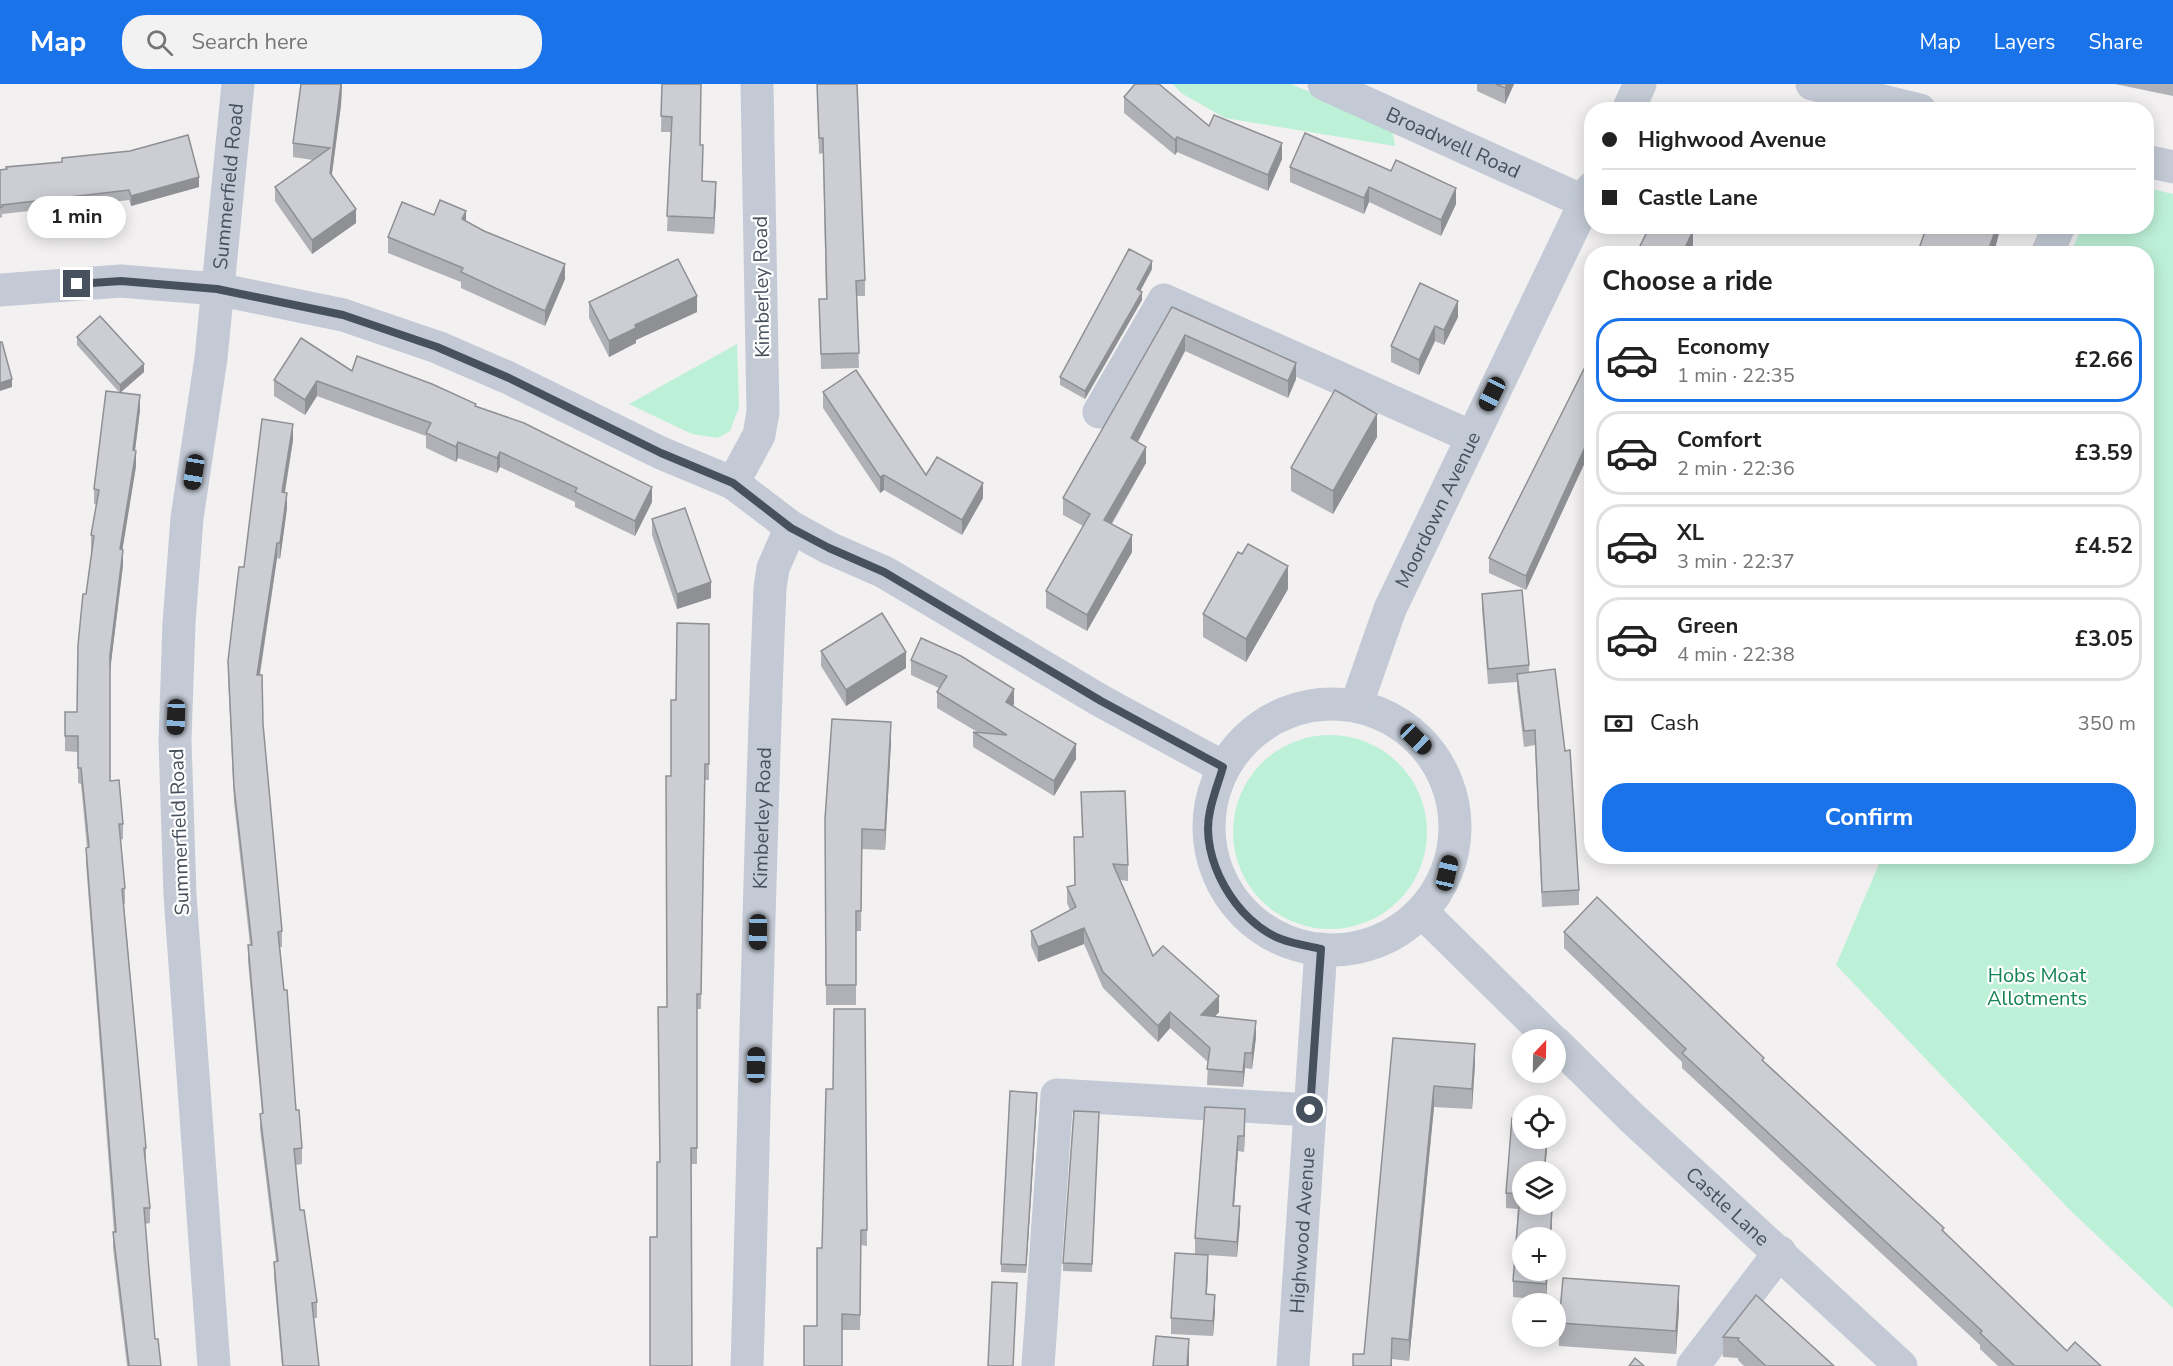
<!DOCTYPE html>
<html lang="en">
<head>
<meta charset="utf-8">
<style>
  :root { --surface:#fff; --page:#f2f2f2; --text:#222; --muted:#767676; --line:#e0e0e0; --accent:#1a73e8 }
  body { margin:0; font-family:"Nunito Sans",sans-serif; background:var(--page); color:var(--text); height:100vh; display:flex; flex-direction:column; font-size:22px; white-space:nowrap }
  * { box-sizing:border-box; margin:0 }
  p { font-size:20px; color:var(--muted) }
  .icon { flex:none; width:33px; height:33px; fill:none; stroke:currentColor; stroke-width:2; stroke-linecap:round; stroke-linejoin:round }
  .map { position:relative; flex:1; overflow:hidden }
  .details { position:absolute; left:1584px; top:162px; width:570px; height:618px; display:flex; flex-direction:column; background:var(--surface); border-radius:24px; box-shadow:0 3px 15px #0003 }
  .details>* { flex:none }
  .top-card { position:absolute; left:1584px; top:18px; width:570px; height:132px; border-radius:24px; box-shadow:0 3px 15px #0003; display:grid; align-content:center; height:132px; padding:0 18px; background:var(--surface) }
  .needle { width:39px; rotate:22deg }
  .buttons { position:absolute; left:1512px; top:945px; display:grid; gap:12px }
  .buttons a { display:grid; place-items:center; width:54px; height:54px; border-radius:50%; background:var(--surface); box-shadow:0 3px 15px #0003; font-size:30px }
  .end { position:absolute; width:27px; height:27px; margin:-14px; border:8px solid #47515e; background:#fff; box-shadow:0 0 0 3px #fff }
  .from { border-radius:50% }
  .bubble { position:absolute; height:42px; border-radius:21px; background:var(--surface); box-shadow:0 3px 15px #0003; font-size:20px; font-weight:700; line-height:42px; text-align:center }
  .car { position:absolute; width:18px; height:36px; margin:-18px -9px; border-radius:8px; box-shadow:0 0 4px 2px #0007; background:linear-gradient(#222 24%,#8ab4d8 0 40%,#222 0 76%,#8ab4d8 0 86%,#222 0) }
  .top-card b { display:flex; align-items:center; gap:21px; height:57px; font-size:22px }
  .top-card b+b { border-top:2px solid var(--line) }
  .top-card i { width:15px; height:15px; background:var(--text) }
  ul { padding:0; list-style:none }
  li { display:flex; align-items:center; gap:18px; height:84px; margin:0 12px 9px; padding:0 6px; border:3px solid var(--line); border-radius:24px }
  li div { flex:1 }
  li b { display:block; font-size:22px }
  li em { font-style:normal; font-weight:700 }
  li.current { border-color:var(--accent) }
  li>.icon { width:54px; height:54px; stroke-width:1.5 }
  h2 { padding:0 18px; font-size:27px; line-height:72px }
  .pay { display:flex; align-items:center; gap:15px; height:66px; padding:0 18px; font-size:22px }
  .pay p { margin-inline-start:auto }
  .cta { display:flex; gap:12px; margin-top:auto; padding:12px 18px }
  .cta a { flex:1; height:69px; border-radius:24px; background:var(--accent); color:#fff; font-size:24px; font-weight:700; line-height:69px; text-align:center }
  header { display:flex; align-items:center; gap:36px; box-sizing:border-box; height:84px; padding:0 30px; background:var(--accent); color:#fff }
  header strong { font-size:28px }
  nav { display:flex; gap:33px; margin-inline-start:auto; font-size:21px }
  .search { width:420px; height:54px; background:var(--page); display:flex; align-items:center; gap:15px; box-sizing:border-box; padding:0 21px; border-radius:24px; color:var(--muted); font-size:22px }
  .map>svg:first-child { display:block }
</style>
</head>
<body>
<header>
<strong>Map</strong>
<div class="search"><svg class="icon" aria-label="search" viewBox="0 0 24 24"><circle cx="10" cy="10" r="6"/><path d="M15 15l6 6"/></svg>Search here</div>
<nav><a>Map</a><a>Layers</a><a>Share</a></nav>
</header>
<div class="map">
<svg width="2173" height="1282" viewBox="0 0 2173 1282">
  <rect width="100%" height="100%" fill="#f2f0f0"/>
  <g fill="#bdf1d7">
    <path d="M1173 0H1291L1392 43 1395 62 1225 34 1181 9Z"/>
    <path d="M2147 104 2173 110V1224L2069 1125 1836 881 1882 773 2146 772V170L2071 169 2082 143 2146 142Z"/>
    <path d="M737 260 739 323 730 347 718 354 692 350 629 320Z"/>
    <circle cx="1330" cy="748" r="97"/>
  </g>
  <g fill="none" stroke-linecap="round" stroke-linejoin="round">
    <g stroke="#c3cad5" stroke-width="33">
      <path id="s1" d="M1324 0 1585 118"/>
      <path d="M1812 0 1920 26"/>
      <path d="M1628 26 1640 0"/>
      <path d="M2146 77 2173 83"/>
      <path d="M2047 170 2059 142"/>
      <path d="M0 206 121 197 217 205 343 231 437 263 509 294 661 369 733 399 791 443 829 464 884 488 1101 617 1223 683"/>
      <path d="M1099 328 1164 216 1472 353"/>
      <path d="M733 399 759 351 763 328 757 0"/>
      <circle cx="1332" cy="743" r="123"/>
      <path id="s2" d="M1356 622 1390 525 1592 104"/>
      <path d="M1422 828 1552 956"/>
      <path id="s3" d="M1556 959 1631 1033 1901 1282"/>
      <path id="s4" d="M214 1282 180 811 175 656 179 539 187 434 211 274 238 0"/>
      <path id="s5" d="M747 1282C755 1023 759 763 770 504L773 484 791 443"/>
      <path d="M1038 1282 1057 1011 1310 1026"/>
      <path id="s6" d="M1293 1282 1321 865"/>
      <path d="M1693 1282 1780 1168"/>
    </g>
  </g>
  <g fill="#afb1b6">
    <path d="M301 0H342L341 21 332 91 356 139 312 170 275 117V103L313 76 293 73V59Z"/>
    <path d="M662 0 700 61 703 77 702 97 716 113 714 150 667 147 671 48H661Z"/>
    <path d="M817 0 865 196V212H857L859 284 821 285 819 215H826L823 69 819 70Z"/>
    <path d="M1477 0H1514L1505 20 1477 7Z"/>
    <path d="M2115 0H2173V12Z"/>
    <path d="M1124 13 1209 42 1282 75 1268 107 1177 68 1175 71 1124 29Z"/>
    <path d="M1290 83 1456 120 1441 152 1369 118 1364 130 1290 98Z"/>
    <path d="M0 86 199 103 131 122 129 116 2 130V133L0 134Z"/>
    <path d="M434 131 466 137 565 195 545 242 461 204V198L388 169V153Z"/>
    <path d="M1152 185 1140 207 1142 216 1085 315 1060 301V293Z"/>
    <path d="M1420 199 1458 233 1444 261 1435 257 1419 291 1391 278V262Z"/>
    <path d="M589 218 697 228 636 256V259L609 273 589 234Z"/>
    <path d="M1172 223 1296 295 1288 314 1185 267 1137 358 1146 379 1112 440 1132 468 1087 547 1046 524V507L1083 442 1063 431V414Z"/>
    <path d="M77 253 144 288 121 308 140 326 135 367 136 382 122 466 123 481 110 587V697L123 740V755L120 756 125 804V820H124L146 1064V1079H145L150 1124V1139L145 1140 155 1255 161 1282H127L113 1164V1148H114L86 779V764H87L81 700 78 699V668L65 667V628H77L86 510 92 467H91V451L97 421 94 420V405L119 308 77 261Z"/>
    <path d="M1592 269V363L1526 506 1489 489V474Z"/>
    <path d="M352 287 476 323 652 418 635 452 575 423V418L500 383 497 389 458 374 456 378 426 364V352L317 312 305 331 274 312V296Z"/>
    <path d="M823 308 926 391 983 414 962 451 884 406 880 409 823 324Z"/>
    <path d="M1377 353 1333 430 1291 407V384Z"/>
    <path d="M293 356 285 409 287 424 280 475 277 474 260 591 263 640 282 847V863H280L296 1026 302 1064V1080L296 1081 300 1126 317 1218V1234H314L319 1282H282L274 1193V1178L276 1177 260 1045V1030L262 1029 248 877V861H250L234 718 228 593V577L244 483Z"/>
    <path d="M652 435 711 514 677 525 652 451Z"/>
    <path d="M1288 505 1246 578 1203 553V530Z"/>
    <path d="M1482 510 1529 581V588L1579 806V821L1542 823 1535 661 1524 663 1517 605V598L1488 600 1482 525Z"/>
    <path d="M709 540V696H705L701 925H697V1080H691L657 1153 667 923 671 692Z"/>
    <path d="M821 567 906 584 846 622 821 582Z"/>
    <path d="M911 576 1014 620 1013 622 1076 675 1054 712 973 663V648L979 649 937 624V608L939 604 911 591Z"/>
    <path d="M891 658 885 766 862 765 861 847H856V921H826L825 735Z"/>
    <path d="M1081 708 1128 781V797L1120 796 1153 872 1219 928 1214 933 1256 953 1252 985 1245 984 1243 1003 1207 1001 1208 978 1170 944 1158 958 1103 904 1084 860 1038 878 1031 862V847L1070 826 1067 819V803L1075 801 1082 753Z"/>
    <path d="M1564 848 1764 978 1944 1148 2067 1267 2101 1282H1998L1980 1265V1261L1682 984V978L1564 864Z"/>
    <path d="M865 925 867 1162 861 1161 860 1246H842L822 1164 833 1005Z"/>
    <path d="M1393 954 1475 980 1472 1025 1434 1023 1409 1277 1392 1275V1282H1353L1364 1270Z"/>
    <path d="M1037 1017 1026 1189 1001 1188V1180Z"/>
    <path d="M1205 1023 1245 1041 1244 1068 1238 1067 1234 1122 1240 1138 1237 1173 1208 1171 1207 1210 1215 1227 1213 1252 1171 1250V1234L1195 1170V1154Z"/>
    <path d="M1099 1028 1092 1188 1063 1187V1179Z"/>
    <path d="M1522 1088V1120H1543V1124L1552 1141 1551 1154H1522V1186H1548L1546 1216 1513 1213V1197L1518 1125 1506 1124V1109Z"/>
    <path d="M1756 1211 1834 1282H1744L1738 1276V1274L1723 1273V1253Z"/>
    <path d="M1679 1225 1676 1270 1559 1262V1239Z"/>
  </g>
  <g fill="#8f9094">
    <path d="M341 0H342L341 21 330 103V89Z"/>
    <path d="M1507 0H1514L1505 20V4Z"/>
    <path d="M1177 53V68L1175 71V56Z"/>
    <path d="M1282 59V75L1268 107V91Z"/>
    <path d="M199 93V103L131 122V112Z"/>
    <path d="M716 98V113L714 150V134Z"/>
    <path d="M1369 103V118L1364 130V114Z"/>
    <path d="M1456 104V120L1441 152V136Z"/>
    <path d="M356 125V139L312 170V156Z"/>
    <path d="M466 127V142L462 135Z"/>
    <path d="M1997 142H2001L1996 161 1993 170H1987Z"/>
    <path d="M1693 147V161L1689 170H1682Z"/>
    <path d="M1152 177V185L1137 213V205Z"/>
    <path d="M565 180V195L545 242V227Z"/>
    <path d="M1142 208V216L1085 315V307Z"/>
    <path d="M697 212V228L636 256V259L609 273V257L635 241Z"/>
    <path d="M1458 217V233L1444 261V246Z"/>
    <path d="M1435 242V257L1419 291V276Z"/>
    <path d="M1185 251V267L1131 371V354Z"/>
    <path d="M1296 279V295L1288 314V297Z"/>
    <path d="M144 280V288L120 309V301Z"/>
    <path d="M12 295V303L0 307V299Z"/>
    <path d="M317 297V312L305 331V316Z"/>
    <path d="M140 311V326L133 382V366Z"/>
    <path d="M1377 330V353L1333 430V407Z"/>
    <path d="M293 340V356L282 424V408Z"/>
    <path d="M1592 348V363L1526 506V492Z"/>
    <path d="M458 358V374L456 378V363Z"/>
    <path d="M1146 363V379L1104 452V436Z"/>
    <path d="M136 367V382L120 481V465Z"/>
    <path d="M500 368V383L497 389V374Z"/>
    <path d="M884 391V406L880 409V393Z"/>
    <path d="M983 399V414L962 451V436Z"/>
    <path d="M652 403V418L635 452V437Z"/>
    <path d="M287 409V424L280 475V459Z"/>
    <path d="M1132 451V468L1087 547V531Z"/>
    <path d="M277 459V474L257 607V591Z"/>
    <path d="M123 466V481L110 587V571Z"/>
    <path d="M1288 482V505L1246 578V555Z"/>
    <path d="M711 498V514L677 525V510Z"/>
    <path d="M906 568V584L846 622V606Z"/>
    <path d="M1014 605V620L1006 633V618Z"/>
    <path d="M891 638V658L885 766V746Z"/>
    <path d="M1076 660V675L1054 712V697Z"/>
    <path d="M1084 844V860L1038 878V863Z"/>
    <path d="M1219 912V928L1201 947V931Z"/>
    <path d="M1170 928V944L1158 958V942Z"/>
    <path d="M1256 937V953L1252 985V969Z"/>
    <path d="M1475 960V980L1472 1025V1005Z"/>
    <path d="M1245 969V984L1243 1003V988Z"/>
    <path d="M1434 1002V1023L1409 1277V1256Z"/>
    <path d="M1037 1009V1017L1026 1189V1181Z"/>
    <path d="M1245 1025V1041L1244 1068V1052Z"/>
    <path d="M1238 1052V1067L1233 1137V1122Z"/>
    <path d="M1547 1054H1548L1545 1088H1544Z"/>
    <path d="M1240 1122V1138L1237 1173V1158Z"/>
    <path d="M1552 1125 1551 1154H1550Z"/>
    <path d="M1208 1171V1186L1206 1226V1210Z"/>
    <path d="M1547 1186H1548L1546 1216V1200Z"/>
    <path d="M1679 1202V1225L1676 1270V1247Z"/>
    <path d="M1215 1211V1227L1213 1252V1237Z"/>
    <path d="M1392 1254V1282H1391Z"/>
    <path d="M1189 1255V1282H1187Z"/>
  </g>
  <g fill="#ccced4" stroke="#8f9094" stroke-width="1.5">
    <path d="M301 0H341L330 89 356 125 312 156 275 103 330 64 293 59Z"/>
    <path d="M662 0H701L700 61H703L702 97 716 98 714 134 667 132 672 33 661 32Z"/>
    <path d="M817 0H857L865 196 856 197 859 269 821 270 819 215H827L823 54H819Z"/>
    <path d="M1135 0H1159L1209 42 1214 31 1282 59 1268 91 1177 53 1175 56 1124 13Z"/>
    <path d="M1496 0H1507L1505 4Z"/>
    <path d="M1305 49 1391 87 1396 76 1456 104 1441 136 1369 103 1364 114 1290 83Z"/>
    <path d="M188 51 199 93 131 112 129 106 2 121V123L0 124V86L7 85 6 83 62 78V74L130 67Z"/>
    <path d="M440 116 466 127 462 135 484 147 565 180 545 227 461 188 463 184 388 153 402 118 434 131Z"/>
    <path d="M1650 142H1685L1693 147 1682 170H1636Z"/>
    <path d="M1927 142H1997L1987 170H1917Z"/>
    <path d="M1129 165 1152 177 1137 205 1142 208 1085 307 1060 293Z"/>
    <path d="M678 175 697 212 635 241 636 244 609 257 589 218Z"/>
    <path d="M1420 199 1458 217 1444 246 1435 242 1419 276 1391 262Z"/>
    <path d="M1172 223 1296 279 1288 297 1185 251 1131 354 1146 363 1104 436 1132 451 1087 531 1046 507 1090 430 1063 414Z"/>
    <path d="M100 232 144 280 120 301 77 253Z"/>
    <path d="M301 254 352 287 357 272 432 300 476 320 475 322 524 339 652 403 635 437 575 408 577 404 500 368 497 374 458 358 456 363 426 349 431 339 317 297 305 316 274 296Z"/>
    <path d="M0 258H2L12 295 0 299Z"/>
    <path d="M1592 269V348L1526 492 1489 474Z"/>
    <path d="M856 286 926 391 937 373 983 399 962 436 884 391 880 393 823 308Z"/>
    <path d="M1335 306 1377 330 1333 407 1291 384Z"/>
    <path d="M106 307 140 311 133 366 136 367 120 465 123 466 110 571V697L119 696 123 740H119L125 804 122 805 146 1064H144L150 1124H144L149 1186 155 1255H158L161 1282H129L113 1148H116L86 764 89 763 81 684H78V652H65V628H77L78 561 83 510H86L94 452 91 451 99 406 94 405Z"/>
    <path d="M262 335 293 340 282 408 287 409 280 459H277L257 591H262L263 640 282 847 278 848 284 906H287L296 1026H299L302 1064 294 1065 300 1126H304L317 1218 312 1219 319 1282H283L274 1178 278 1177 260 1030 263 1029 248 861H252L234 703 228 577 239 483H244Z"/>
    <path d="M685 424 711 498 677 510 652 435Z"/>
    <path d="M1248 460 1288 482 1246 555 1203 530 1238 468 1242 470Z"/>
    <path d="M1522 506 1529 581 1488 585 1482 510Z"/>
    <path d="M882 529 906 568 846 606 821 567Z"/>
    <path d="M677 539 709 540V680H705L701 910H697V1064H691L692 1282H650V1153H657V1078H660L658 923H667L666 692H671V616H676Z"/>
    <path d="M921 554 961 572 1014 605 1006 618 1076 660 1054 697 973 648 1007 651 937 608 947 592 911 576Z"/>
    <path d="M1555 585 1565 667 1570 666 1579 806 1542 808 1535 646 1524 647 1517 590Z"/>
    <path d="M832 635 891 638 885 746 862 745 861 827H856V901H826L825 735Z"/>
    <path d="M1125 707 1128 781 1113 780 1153 872 1163 862 1219 912 1201 931 1256 937 1252 969H1245L1243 988 1207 985 1210 964 1170 928 1158 942 1103 888 1084 844 1038 863 1031 847 1076 823 1067 803 1075 801 1074 753H1083L1081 708Z"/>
    <path d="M1597 813 1764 974 1762 976 1944 1144 1942 1146 2067 1267 2075 1258 2101 1282H2015L1980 1249 1982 1247 1682 969 1686 965 1564 848Z"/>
    <path d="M834 925H865L867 1146H861L860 1231 842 1230V1282H804V1242H817V1164H822L826 1005H833Z"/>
    <path d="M1393 954 1475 960 1472 1005 1434 1002 1409 1256 1392 1254 1391 1282H1353V1270H1364Z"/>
    <path d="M1010 1007 1037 1009 1026 1181 1001 1180Z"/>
    <path d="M1205 1023 1245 1025 1244 1052H1238L1233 1122H1240L1237 1158 1195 1154Z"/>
    <path d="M1074 1027 1099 1028 1092 1180 1063 1179Z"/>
    <path d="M1512 1034 1522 1035V1054H1547L1544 1088H1522V1110L1506 1109Z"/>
    <path d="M1519 1122 1552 1125 1550 1154H1522V1186H1547L1546 1200 1513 1197Z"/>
    <path d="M1175 1169 1208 1171 1206 1210 1215 1211 1213 1237 1171 1234Z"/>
    <path d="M1563 1194 1679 1202 1676 1247 1559 1239Z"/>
    <path d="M992 1198 1017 1199 1013 1282H988Z"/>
    <path d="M1756 1211 1834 1282H1766L1738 1256 1739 1254 1723 1253Z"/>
    <path d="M1156 1252 1189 1255 1187 1282H1153Z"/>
    <path d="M1635 1274 1644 1282H1629Z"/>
  </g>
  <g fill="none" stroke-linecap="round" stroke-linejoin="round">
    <path stroke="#47515e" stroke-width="8" d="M77 200 121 197 217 205 343 231 437 263 509 294 661 369 733 399 791 444 829 464 884 488 1101 617 1223 683C1219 697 1213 712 1210 727 1199 774 1236 838 1281 855 1294 860 1308 862 1321 865L1310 1026"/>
  </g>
  <g text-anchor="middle" stroke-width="4.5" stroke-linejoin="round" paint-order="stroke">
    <g font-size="20" fill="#47515e" stroke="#fff">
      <text dy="7" stroke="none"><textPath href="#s1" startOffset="142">Broadwell Road</textPath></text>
      <text dy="7" stroke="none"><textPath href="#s4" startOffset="1184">Summerfield Road</textPath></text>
      <text transform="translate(761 203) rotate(-91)" y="7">Kimberley Road</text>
      <text dy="7" stroke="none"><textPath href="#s2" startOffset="213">Moordown Avenue</textPath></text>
      <text dy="7" stroke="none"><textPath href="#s5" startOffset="548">Kimberley Road</textPath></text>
      <text transform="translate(179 748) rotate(-92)" y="7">Summerfield Road</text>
      <text dy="7" stroke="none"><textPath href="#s3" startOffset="237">Castle Lane</textPath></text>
      <text dy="7" stroke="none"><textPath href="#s6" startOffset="136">Highwood Avenue</textPath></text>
    </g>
    <g font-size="20" fill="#148358" stroke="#fff">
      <text x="2037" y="898">Hobs Moat<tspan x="2037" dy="23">Allotments</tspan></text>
    </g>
  </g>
</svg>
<div class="buttons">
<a><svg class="needle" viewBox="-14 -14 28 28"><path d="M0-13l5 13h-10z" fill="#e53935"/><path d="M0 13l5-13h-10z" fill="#767676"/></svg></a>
<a><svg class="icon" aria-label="locate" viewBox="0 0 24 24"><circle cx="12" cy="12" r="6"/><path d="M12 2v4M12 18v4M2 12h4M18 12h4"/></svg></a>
<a><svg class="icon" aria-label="layers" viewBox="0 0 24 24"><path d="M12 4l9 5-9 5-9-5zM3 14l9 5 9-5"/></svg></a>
<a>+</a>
<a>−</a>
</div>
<i class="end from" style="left:1310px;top:1026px"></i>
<i class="end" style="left:77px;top:200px"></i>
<div class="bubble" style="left:27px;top:112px;width:99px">1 min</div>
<i class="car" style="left:1492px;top:310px;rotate:206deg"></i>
<i class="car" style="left:194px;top:388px;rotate:189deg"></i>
<i class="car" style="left:176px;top:633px;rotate:182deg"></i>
<i class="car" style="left:1416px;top:655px;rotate:134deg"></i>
<i class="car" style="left:1447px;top:789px;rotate:13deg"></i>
<i class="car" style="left:758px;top:848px;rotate:181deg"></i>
<i class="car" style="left:756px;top:981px;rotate:1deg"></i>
<div class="top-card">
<b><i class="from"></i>Highwood Avenue</b>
<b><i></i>Castle Lane</b>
</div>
<section class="details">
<h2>Choose a ride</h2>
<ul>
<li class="current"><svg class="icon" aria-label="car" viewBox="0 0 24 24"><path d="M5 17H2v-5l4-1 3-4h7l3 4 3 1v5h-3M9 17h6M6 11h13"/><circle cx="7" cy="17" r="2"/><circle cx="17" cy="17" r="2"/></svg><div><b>Economy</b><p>1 min · 22:35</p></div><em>£2.66</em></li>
<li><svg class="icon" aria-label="car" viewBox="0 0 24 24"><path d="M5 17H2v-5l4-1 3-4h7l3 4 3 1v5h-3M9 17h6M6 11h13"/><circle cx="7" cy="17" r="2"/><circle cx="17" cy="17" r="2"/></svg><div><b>Comfort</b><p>2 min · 22:36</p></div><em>£3.59</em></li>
<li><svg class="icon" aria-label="car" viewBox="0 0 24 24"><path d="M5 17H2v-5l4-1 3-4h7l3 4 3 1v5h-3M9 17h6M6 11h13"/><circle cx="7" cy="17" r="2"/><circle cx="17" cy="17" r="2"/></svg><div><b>XL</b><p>3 min · 22:37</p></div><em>£4.52</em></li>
<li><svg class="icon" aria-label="car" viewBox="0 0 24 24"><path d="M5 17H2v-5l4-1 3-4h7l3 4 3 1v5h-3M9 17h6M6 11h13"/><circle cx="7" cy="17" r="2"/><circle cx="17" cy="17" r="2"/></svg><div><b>Green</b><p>4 min · 22:38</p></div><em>£3.05</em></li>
</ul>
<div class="pay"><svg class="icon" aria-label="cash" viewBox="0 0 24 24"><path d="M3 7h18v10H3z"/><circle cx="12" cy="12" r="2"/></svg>Cash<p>350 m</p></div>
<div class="cta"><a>Confirm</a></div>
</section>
</div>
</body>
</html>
